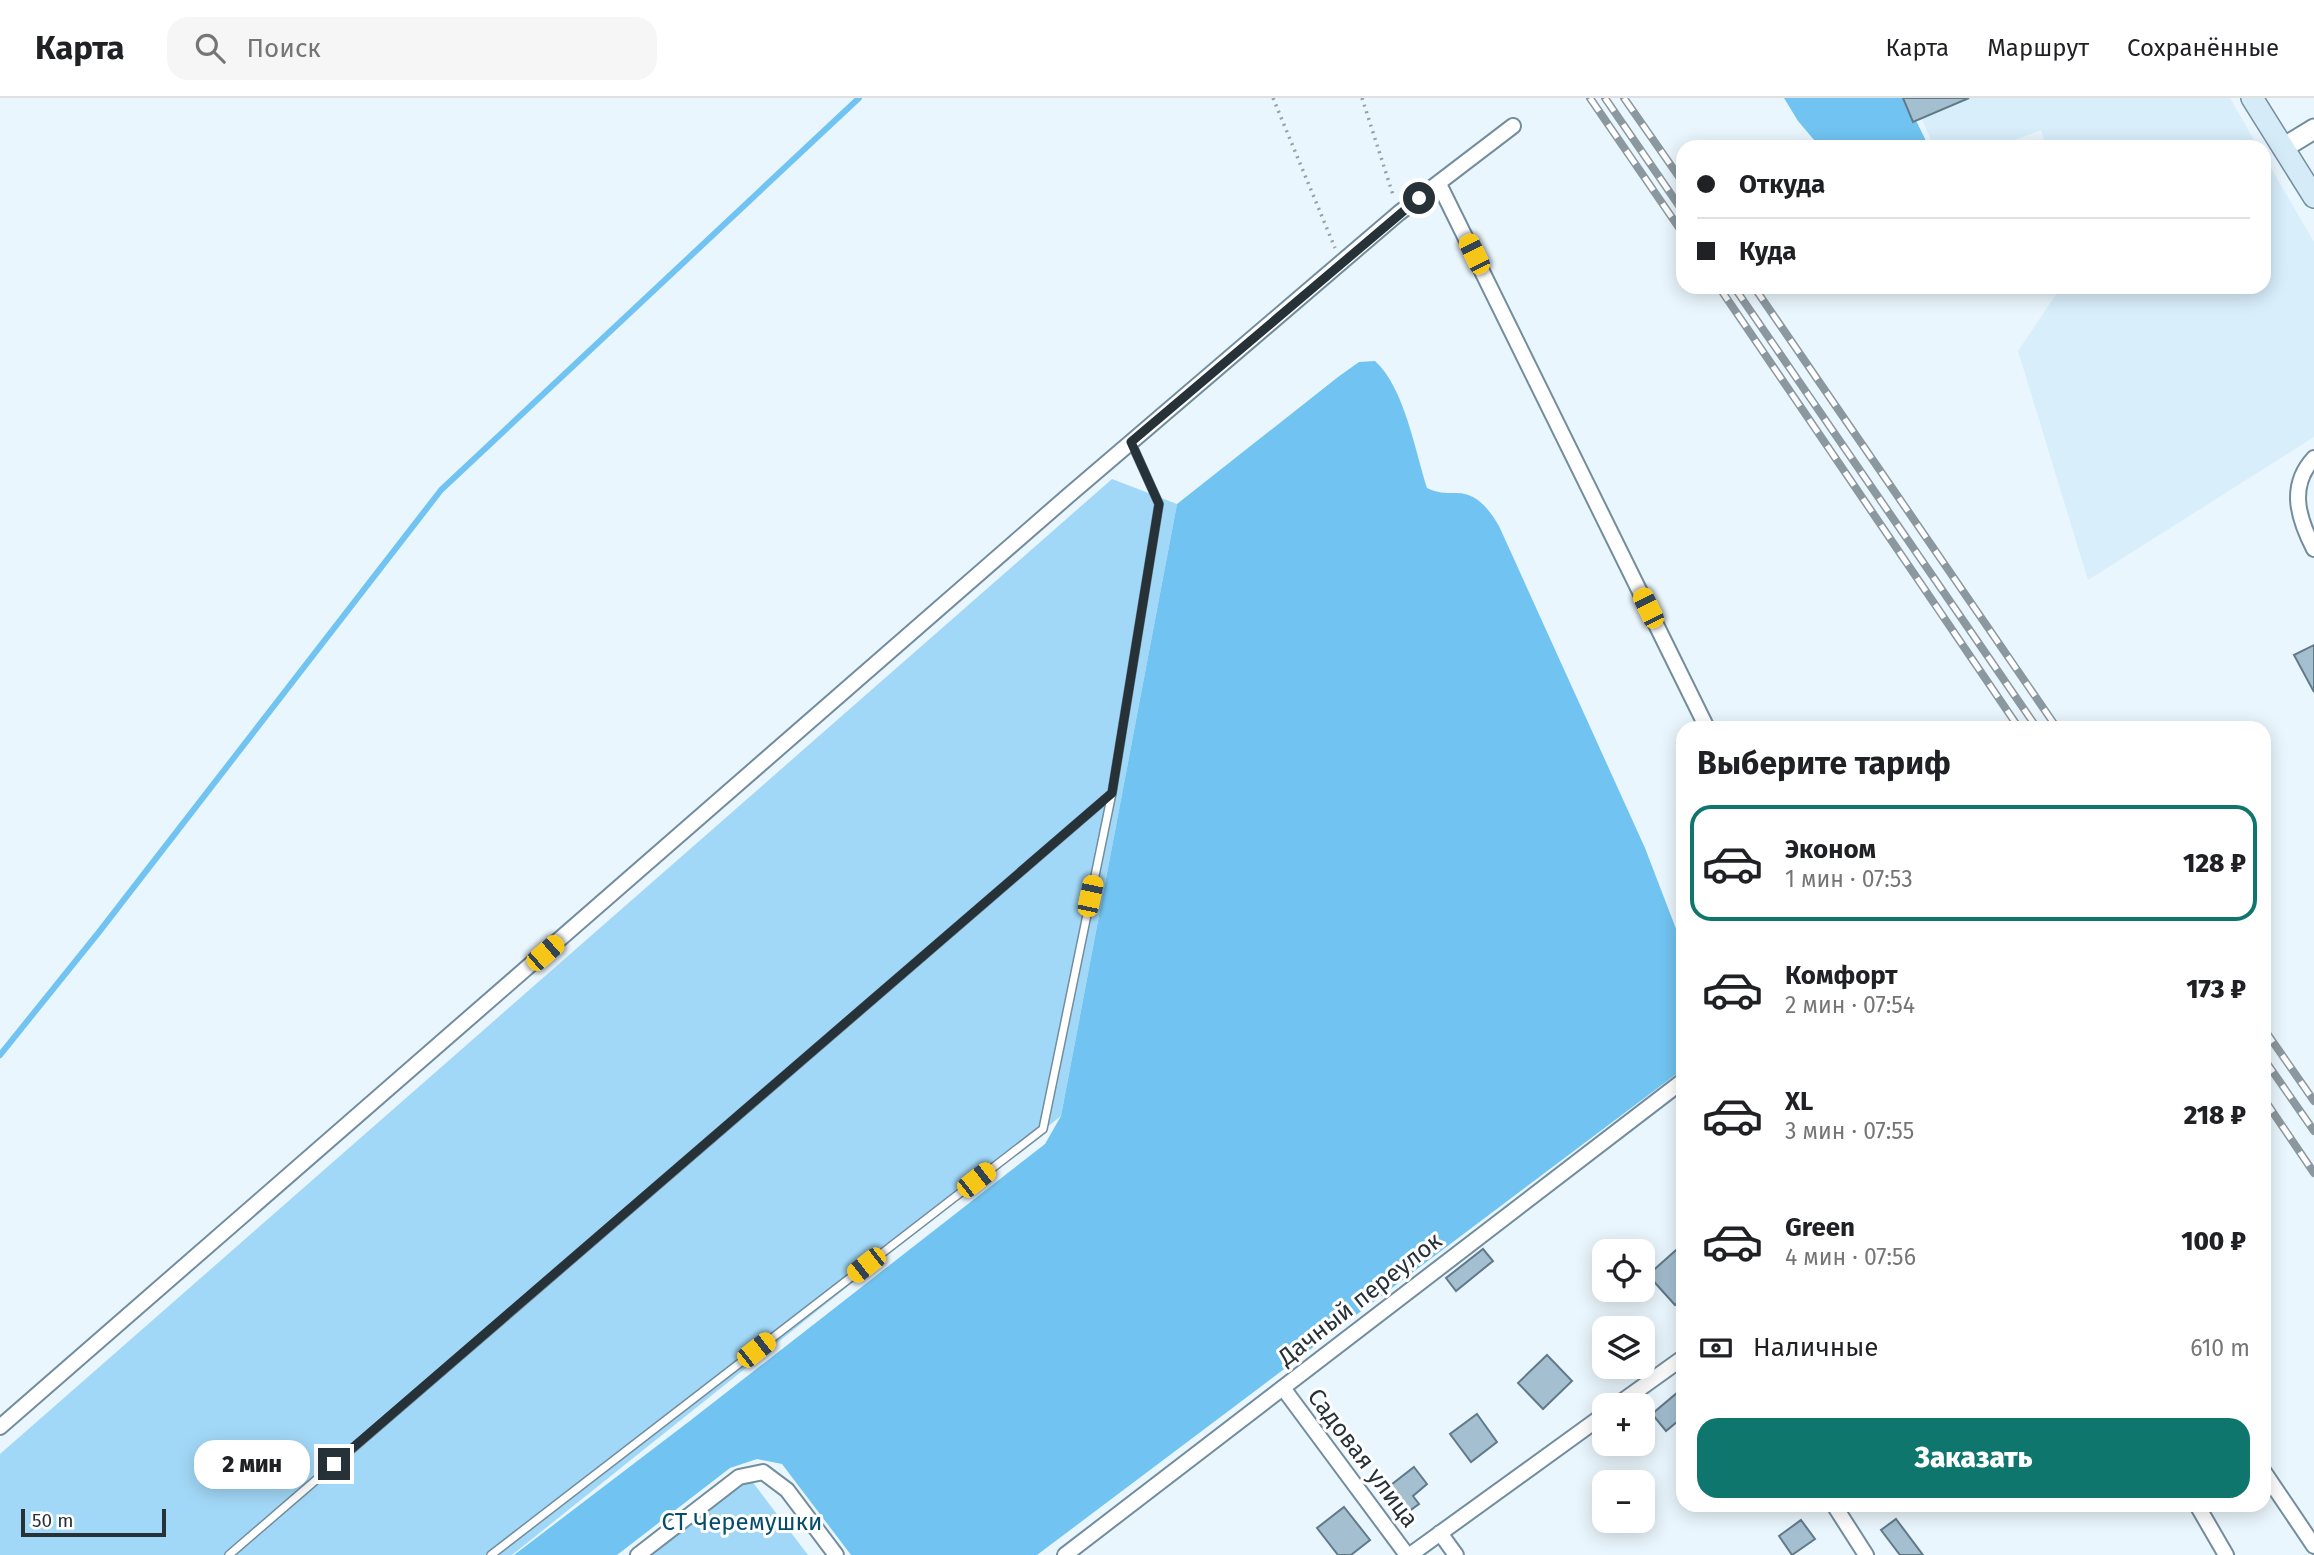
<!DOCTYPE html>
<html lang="ru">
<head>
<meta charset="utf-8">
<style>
  :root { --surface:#fff; --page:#f6f6f6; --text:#202124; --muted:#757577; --line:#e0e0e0; --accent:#0f766e }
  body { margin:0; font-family:"Fira Sans",sans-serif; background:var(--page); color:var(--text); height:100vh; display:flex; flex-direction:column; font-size:26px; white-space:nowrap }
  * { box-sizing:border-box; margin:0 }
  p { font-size:23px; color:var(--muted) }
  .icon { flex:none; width:38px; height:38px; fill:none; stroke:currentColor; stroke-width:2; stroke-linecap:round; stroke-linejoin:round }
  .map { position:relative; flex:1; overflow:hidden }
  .sheet { position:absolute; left:1676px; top:623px; width:595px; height:791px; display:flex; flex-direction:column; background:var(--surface); border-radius:21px; box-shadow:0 4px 18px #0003 }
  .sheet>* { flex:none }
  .banner { position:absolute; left:1676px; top:42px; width:595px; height:154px; border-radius:21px; box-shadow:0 4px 18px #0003; display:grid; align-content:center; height:154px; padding:0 21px; background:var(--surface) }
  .buttons { position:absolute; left:1592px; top:1141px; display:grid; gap:14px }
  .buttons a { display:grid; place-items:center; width:63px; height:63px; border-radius:14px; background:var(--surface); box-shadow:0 4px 18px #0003; font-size:35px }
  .scale { position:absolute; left:21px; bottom:18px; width:145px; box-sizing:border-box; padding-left:7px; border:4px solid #263138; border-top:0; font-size:19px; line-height:24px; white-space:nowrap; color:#263138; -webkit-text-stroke:5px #fff; paint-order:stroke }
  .end { position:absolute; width:32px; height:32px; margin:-16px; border:9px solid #263138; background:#fff; box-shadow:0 0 0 4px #fff }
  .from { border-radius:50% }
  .bubble { position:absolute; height:49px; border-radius:21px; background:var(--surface); box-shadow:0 4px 18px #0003; font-size:23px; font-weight:800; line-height:49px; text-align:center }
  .car { position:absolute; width:21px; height:42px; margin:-21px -10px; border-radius:9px; box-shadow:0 0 5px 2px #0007; background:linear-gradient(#f5c518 24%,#345 0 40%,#f5c518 0 76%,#345 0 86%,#f5c518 0) }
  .banner b { display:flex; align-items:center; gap:24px; height:66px; font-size:26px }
  .banner b+b { border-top:2px solid var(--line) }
  .banner i { width:18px; height:18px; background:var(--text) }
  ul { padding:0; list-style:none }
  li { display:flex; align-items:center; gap:21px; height:116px; margin:0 14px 10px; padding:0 7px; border:4px solid transparent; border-radius:21px }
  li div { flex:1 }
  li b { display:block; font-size:26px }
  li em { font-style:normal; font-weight:800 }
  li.selected { border-color:var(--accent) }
  li>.icon { width:63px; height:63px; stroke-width:1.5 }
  h2 { padding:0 21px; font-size:32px; line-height:84px }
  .pay { display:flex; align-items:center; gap:18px; height:77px; padding:0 21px; font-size:26px }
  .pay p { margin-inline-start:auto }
  .button { display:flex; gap:14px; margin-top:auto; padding:14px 21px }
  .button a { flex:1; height:80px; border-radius:21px; background:var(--accent); color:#fff; font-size:28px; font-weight:800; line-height:80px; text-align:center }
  header { display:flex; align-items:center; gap:42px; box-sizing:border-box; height:98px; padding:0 35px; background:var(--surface); border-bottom:2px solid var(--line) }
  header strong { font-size:33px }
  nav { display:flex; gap:38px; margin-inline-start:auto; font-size:24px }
  .search { width:490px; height:63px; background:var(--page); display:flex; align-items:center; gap:18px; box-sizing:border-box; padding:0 24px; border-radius:21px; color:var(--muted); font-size:26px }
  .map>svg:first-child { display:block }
</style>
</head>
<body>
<header>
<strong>Карта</strong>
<div class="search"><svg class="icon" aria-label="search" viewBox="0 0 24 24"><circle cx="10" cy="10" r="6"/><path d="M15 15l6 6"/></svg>Поиск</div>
<nav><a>Карта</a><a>Маршрут</a><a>Сохранённые</a></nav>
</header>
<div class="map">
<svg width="2314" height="1457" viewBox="0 0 2314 1457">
  <rect width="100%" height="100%" fill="#eaf6fd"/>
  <g fill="#d8eefb">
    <path d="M1913 0H2230L2258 49H2046L2041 32 1997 49H1934Z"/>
    <path d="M2265 60 2314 144V339L2088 482 2018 253 2061 189H2264Z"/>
  </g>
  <g fill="#a2d8f7">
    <path d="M1112 381 1177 406 1061 1018 512 1457H0V1356Z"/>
    <path d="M748 1378 808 1457H646Z"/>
  </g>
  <g fill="#71c4f1">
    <path d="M1784 0H1905L1929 49H1820L1798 23Z"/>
    <path d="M1375 263C1404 289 1415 352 1427 390 1438 395 1444 395 1456 395 1477 395 1489 411 1499 428L1645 750 1683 849V971L1037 1457H851L782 1366 757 1361 730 1370 617 1457H514L691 1322 1045 1046 1061 1018 1177 406 1338 279 1359 264Z"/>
  </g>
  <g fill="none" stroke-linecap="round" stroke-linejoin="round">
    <path stroke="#71c4f1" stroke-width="6" d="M0 957 99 834 441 392 859 0"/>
  </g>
  <g fill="#a3bfd0" stroke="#607a8a" stroke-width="2">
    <path d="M1903 0H1969L1913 24Z"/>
    <path d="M2314 547V594L2294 557Z"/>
    <path d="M1684 1145V1199L1675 1207 1648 1177Z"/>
    <path d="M1483 1151 1493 1163 1456 1193 1446 1180Z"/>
    <path d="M1547 1257 1572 1283 1543 1311 1518 1285Z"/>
    <path d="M1684 1289V1318L1666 1333 1652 1316Z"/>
    <path d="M1477 1316 1497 1344 1471 1364 1450 1336Z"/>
    <path d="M1414 1369 1427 1386 1413 1398 1419 1406 1401 1419 1382 1394Z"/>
    <path d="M1344 1409 1370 1442 1351 1457H1338L1317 1430Z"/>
    <path d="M1896 1421 1923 1457H1900L1881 1432Z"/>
    <path d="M1801 1422 1815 1441 1792 1457 1779 1438Z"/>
  </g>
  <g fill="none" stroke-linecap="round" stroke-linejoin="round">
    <defs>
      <g id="service">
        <path d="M229 1457 1111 696"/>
        <path d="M491 1457 1043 1031 1112 695 1159 406 1131 344"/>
      </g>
      <g id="minor">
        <path d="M1439 86 1707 630"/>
        <path d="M2314 360C2288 388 2298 420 2314 451"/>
        <path d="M1283 1290 1407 1457"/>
        <path d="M1617 1307 1684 1259"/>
        <path d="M0 1329 1068 398 1399 115 1513 28"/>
        <path d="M2264 1374 2314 1448"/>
        <path d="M1834 1407 1866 1457"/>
        <path d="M2197 1407 2226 1457"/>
        <path d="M1440 1435 1456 1457"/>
        <path d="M638 1457 739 1379 763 1374 787 1392 836 1457"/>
        <path d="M1065 1457 1684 982"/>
        <path d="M1410 1457 1605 1316"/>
      </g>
      <path id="tertiary" d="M2283 50 2314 31"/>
      <path id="secondary" d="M2252 0 2314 99"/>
    </defs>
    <use href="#service" stroke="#728d9d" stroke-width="10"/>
    <use href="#minor" stroke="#728d9d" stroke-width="18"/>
    <use href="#tertiary" stroke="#728d9d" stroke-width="23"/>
    <use href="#secondary" stroke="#728d9d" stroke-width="24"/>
    <g stroke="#95a1a8" stroke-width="3.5" stroke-dasharray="2 5" stroke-linecap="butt">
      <path d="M1273 0 1335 150"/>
      <path d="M1362 0 1394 100"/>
    </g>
    <use href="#service" stroke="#fff" stroke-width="7"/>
    <use href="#minor" stroke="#fff" stroke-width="14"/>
    <use href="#tertiary" stroke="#fff" stroke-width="19"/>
    <use href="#secondary" stroke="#d5ebf7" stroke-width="21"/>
    <defs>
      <g id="rail">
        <path d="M1590 0 1684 137"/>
        <path d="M1605 0 1684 115"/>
        <path d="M1624 0 1684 86"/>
        <path d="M1719 189 2019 630"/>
        <path d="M1734 189 2037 630"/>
        <path d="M1754 189 2057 630"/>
        <path d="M2264 931 2314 1003"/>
        <path d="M2264 961 2314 1033"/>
        <path d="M2264 1001 2314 1075"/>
      </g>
    </defs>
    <use href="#rail" stroke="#8c989f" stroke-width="8"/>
    <use href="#rail" stroke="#fff" stroke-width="5" stroke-dasharray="16" stroke-linecap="butt"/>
  </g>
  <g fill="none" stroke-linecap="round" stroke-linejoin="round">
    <path stroke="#263138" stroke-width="9" d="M334 1366 1112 695 1159 406 1131 344 1419 100"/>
  </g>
  <g text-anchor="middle" stroke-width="6" stroke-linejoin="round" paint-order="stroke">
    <g font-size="24" fill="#263138" stroke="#fff">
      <text transform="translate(1360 1201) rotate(-38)" y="8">Дачный переулок</text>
      <text transform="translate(1363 1360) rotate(53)" y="8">Садовая улица</text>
    </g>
    <g font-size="24" fill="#064d6b" stroke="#fff">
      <text x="742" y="1432">СТ Черемушки</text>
    </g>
  </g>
</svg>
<div class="buttons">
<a><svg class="icon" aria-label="locate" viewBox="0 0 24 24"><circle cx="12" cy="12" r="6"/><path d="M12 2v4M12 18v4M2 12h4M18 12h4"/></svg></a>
<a><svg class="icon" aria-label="layers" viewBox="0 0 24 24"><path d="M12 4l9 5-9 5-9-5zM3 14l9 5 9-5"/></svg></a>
<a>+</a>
<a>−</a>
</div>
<div class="scale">50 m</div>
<i class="end from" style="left:1419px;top:100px"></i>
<i class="end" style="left:334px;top:1366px"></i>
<div class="bubble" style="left:194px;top:1342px;width:116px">2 мин</div>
<i class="car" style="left:1474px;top:156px;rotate:334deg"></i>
<i class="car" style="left:1648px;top:510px;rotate:334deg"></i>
<i class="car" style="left:1090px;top:798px;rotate:12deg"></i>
<i class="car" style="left:545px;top:855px;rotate:49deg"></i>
<i class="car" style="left:976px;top:1082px;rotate:52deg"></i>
<i class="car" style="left:866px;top:1167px;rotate:232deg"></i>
<i class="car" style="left:756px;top:1252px;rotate:52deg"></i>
<div class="banner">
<b><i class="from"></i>Откуда</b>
<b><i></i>Куда</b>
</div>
<section class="sheet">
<h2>Выберите тариф</h2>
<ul>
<li class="selected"><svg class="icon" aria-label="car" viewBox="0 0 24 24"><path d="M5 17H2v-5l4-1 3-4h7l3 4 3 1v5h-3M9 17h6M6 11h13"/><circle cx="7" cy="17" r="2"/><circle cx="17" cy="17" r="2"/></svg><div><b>Эконом</b><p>1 мин · 07:53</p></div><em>128 ₽</em></li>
<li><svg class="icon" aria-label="car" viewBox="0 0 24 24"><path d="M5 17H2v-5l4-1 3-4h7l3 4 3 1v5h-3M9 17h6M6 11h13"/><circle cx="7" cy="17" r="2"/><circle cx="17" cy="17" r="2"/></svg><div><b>Комфорт</b><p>2 мин · 07:54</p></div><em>173 ₽</em></li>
<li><svg class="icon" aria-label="car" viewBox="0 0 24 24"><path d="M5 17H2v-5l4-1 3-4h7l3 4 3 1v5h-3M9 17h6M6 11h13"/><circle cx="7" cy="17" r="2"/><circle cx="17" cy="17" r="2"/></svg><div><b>XL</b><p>3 мин · 07:55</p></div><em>218 ₽</em></li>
<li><svg class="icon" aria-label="car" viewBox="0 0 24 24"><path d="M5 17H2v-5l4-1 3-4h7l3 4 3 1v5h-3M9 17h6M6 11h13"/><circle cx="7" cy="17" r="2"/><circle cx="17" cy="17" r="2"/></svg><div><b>Green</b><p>4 мин · 07:56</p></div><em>100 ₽</em></li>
</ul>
<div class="pay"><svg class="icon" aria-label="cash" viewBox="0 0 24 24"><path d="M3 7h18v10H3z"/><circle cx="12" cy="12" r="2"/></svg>Наличные<p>610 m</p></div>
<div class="button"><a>Заказать</a></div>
</section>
</div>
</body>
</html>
